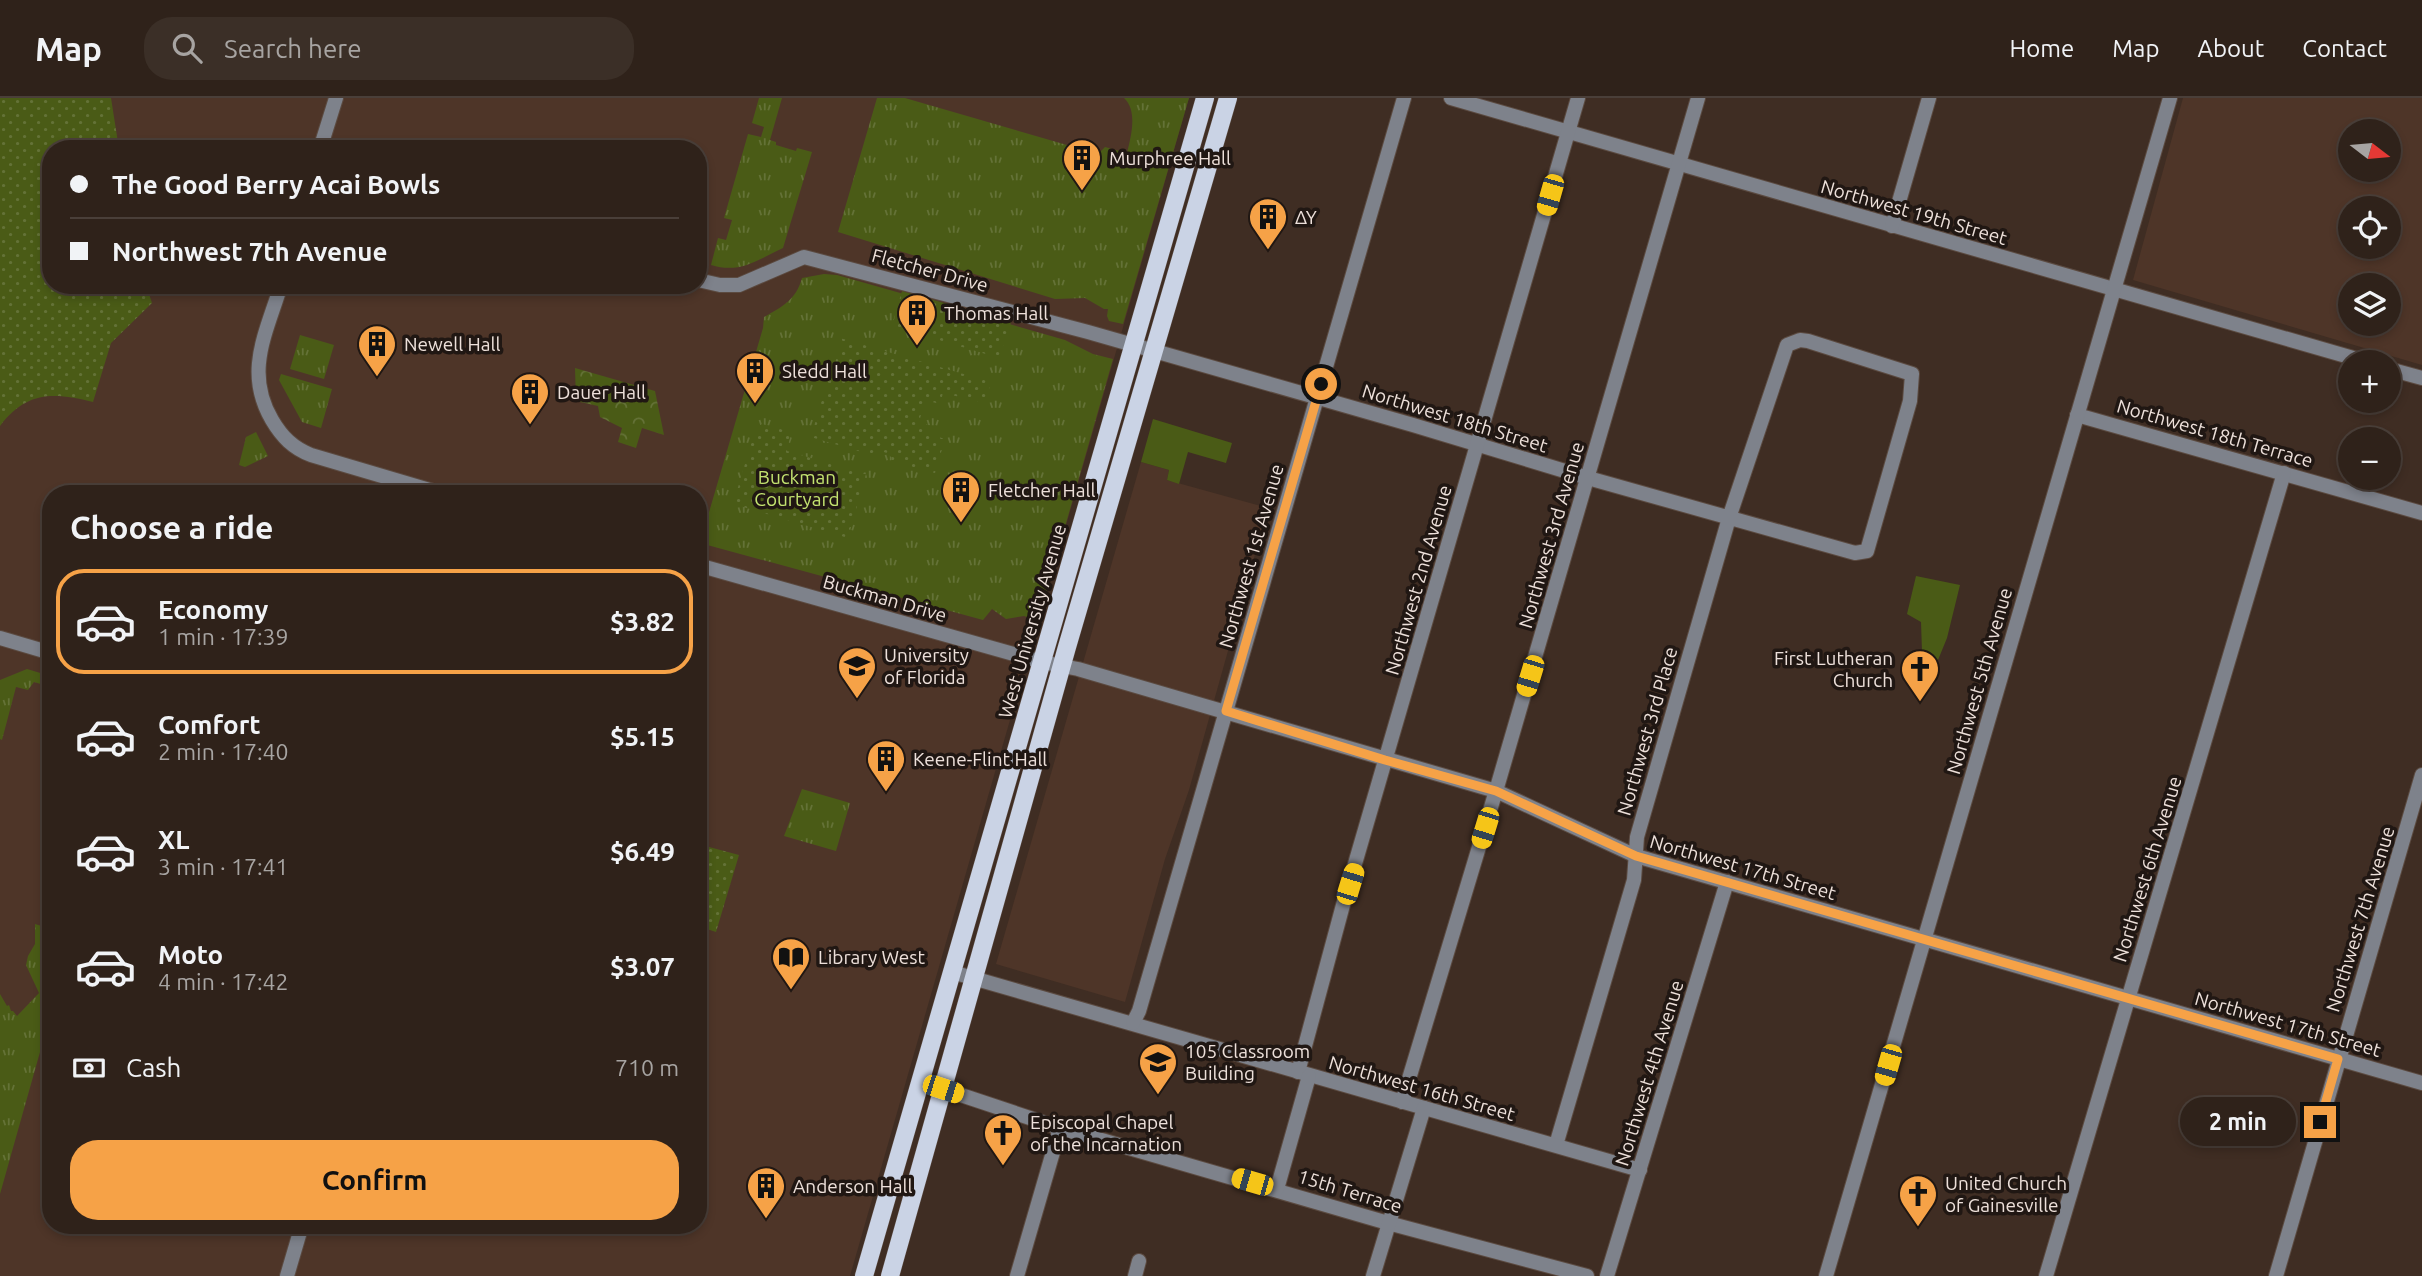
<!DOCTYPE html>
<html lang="en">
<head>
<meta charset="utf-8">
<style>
  :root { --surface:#2f221a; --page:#3b2f27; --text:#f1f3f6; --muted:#a7a4a2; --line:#4a3f39; --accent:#f6a247 }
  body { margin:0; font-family:Ubuntu,sans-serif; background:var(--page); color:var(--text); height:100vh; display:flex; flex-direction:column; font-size:26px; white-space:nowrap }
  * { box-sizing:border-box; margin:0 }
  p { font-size:23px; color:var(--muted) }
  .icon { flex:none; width:38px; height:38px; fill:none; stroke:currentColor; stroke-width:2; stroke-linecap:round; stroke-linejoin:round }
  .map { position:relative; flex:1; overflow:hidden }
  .panel { position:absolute; left:42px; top:387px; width:665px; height:749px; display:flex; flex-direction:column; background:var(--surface); border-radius:28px; box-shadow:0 4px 10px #0003,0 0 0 2px var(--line) }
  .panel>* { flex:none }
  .banner { position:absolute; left:42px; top:42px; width:665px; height:154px; border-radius:28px; box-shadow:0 4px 10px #0003,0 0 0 2px var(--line); display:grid; align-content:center; height:154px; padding:0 28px; background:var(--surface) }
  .needle { width:46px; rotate:106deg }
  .buttons { position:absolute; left:2338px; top:21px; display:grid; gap:14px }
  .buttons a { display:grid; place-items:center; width:63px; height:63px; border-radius:50%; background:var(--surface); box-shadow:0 4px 10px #0003,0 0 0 2px var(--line); font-size:35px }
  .end { position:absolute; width:32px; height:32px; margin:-16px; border:9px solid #f6a247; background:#111; box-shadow:0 0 0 4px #111 }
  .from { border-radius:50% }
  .bubble { position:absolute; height:49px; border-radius:24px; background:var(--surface); box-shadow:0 4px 10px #0003,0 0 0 2px var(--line); font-size:23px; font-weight:600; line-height:49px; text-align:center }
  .car { position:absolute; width:21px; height:42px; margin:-21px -10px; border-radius:9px; box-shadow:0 0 5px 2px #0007; background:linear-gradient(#f5c518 24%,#345 0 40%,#f5c518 0 76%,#345 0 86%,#f5c518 0) }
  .banner b { display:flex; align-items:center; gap:24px; height:66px; font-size:26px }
  .banner b+b { border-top:2px solid var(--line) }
  .banner i { width:18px; height:18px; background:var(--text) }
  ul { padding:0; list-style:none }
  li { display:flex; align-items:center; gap:21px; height:105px; margin:0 14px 10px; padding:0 14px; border:4px solid transparent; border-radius:28px }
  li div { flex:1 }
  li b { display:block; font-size:26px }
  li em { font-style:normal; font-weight:600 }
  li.current { border-color:var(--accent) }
  li>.icon { width:63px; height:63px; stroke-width:1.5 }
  h2 { padding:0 28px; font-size:32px; line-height:84px }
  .pay { display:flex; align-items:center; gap:18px; height:77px; padding:0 28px; font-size:26px }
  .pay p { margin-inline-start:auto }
  .button { display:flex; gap:14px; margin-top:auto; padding:14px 28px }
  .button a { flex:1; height:80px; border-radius:28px; background:var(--accent); color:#111; font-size:28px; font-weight:600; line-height:80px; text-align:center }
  header { display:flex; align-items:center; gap:42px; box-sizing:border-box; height:98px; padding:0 35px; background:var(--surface); border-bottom:2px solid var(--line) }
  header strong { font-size:33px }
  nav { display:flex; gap:38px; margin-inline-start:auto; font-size:24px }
  .search { width:490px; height:63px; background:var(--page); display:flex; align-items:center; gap:18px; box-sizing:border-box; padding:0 24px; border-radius:28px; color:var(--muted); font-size:26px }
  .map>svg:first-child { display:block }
</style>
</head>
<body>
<header>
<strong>Map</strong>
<div class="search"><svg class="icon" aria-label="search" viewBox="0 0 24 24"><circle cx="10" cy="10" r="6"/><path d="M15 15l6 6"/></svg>Search here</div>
<nav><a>Home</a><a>Map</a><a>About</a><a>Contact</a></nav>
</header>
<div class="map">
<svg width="2422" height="1178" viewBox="0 0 2422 1178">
  <defs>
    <pattern id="grass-tufts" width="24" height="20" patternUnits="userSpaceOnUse" patternTransform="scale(1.75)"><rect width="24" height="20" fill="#4a5b16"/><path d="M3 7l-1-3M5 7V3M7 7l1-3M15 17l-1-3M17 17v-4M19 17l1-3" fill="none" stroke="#647237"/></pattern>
    <pattern id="forest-crowns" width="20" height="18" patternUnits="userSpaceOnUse" patternTransform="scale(1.75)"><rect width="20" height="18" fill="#4a5b16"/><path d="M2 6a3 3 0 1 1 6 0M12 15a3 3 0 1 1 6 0" fill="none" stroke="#647237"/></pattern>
    <pattern id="park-dots" width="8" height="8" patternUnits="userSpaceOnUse" patternTransform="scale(1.75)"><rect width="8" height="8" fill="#4a5b16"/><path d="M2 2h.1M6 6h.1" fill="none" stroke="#647237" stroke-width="1.8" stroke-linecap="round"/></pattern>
  </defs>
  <rect width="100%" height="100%" fill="#3f2d23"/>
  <g fill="#4e3528" fill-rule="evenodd">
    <path d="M0 0H1189L850 1178H0ZM51 51H698V187H51ZM51 396H698V1127H51Z"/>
    <path d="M2183 0H2422V267L2133 182ZM2350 33H2389V72H2350ZM2350 110H2389V149H2350ZM2350 187H2389V226H2350Z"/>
    <path d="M1141 364 1169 372 1167 382 1268 410 1189 692 1165 761 1125 904 996 866Z"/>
  </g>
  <g fill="url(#grass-tufts)">
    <path d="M759 0H782L770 42 776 44V47L796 53 797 50 812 54 783 150C757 162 740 176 711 167L718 140 726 142 732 122 724 120 748 36 761 39 764 29 752 25Z"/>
    <path d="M877 0H905L1098 56 1105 49 1127 55C1131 38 1138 13 1124 0H1189L1123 226 1109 223 1107 218 1108 211H1104L1085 200 1055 201 838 134Z"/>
    <path d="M824 176 837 177 1065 242 1093 256 1113 261 1038 523 1024 518 1006 521 992 511 983 522 700 445 763 230 764 219C782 209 796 202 802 180Z"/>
    <path d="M300 237 334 247 324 281 290 271Z"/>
    <path d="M281 276 332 291 321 330 302 324 279 282Z"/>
    <path d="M256 334 268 358 245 369 239 367 246 339Z"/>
    <path d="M27 571 47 577 44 587 34 584 28 592 16 589 2 642 0 641V582Z"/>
    <path d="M802 691 850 705 836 753 784 738Z"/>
    <path d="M35 826 51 831V915L0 1096V896L7 908 9 907 11 913H13L17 918 39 895 26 867 28 858 35 846Z"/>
  </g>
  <path fill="url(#forest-crowns)" d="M575 270 655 293 664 337 642 330 636 350 618 344 622 330 600 319 598 308 576 303Z"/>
  <g fill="url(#park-dots)">
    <path d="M0 0H111L119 51H51V187H146L152 205 111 245 93 304C54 294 26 293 0 328Z"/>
    <path d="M902 193 1011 224 999 260 892 228Z"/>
    <path d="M840 240 991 284 985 305 943 295 940 306 925 302 919 324 931 328 929 336 945 341 935 375 891 363 892 360 887 355 880 353 873 354 872 357 814 340 812 335 832 269H834L840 248 838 247Z"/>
    <path d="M762 326 791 334 787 353 866 376 848 440 733 406 756 329Z"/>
    <path d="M698 746 739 757 716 834 701 829 698 837Z"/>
  </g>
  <g fill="#4a5b16">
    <path d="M1153 321 1232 345 1226 365 1188 354 1179 386 1167 382 1169 372 1141 364Z"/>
    <path d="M1916 478 1960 487 1947 540 1938 562 1922 554 1921 524 1907 516Z"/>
  </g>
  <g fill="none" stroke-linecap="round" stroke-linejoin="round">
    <defs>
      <g id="street">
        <path d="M1451 0 2367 264"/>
        <path d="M320 51 336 0"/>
        <path d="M1892 128 1929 0"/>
        <path d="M698 182 720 187H739L804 159 1088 234 1413 327 1588 380 1855 455 1867 453 1910 303 1912 276 1808 243 1800 242 1787 247 1729 420 1637 739 1634 782 1556 1047"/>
        <path d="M281 187C266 236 244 274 272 322 282 339 293 350 311 357L443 396"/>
        <path d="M2389 271 2422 280"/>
        <path d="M2077 317 2422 415"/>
        <path d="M698 467 1042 564 1078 571 1496 693 1636 758 2422 985"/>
        <path d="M0 540 51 555"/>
        <path d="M952 874 1640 1072"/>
        <path d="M1133 925 1139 913 1404 0"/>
        <path d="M1298 974 1343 807 1578 0"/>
        <path d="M943 991 1060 1030 1388 1125 1587 1178"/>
        <path d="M1402 1004 1498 686 1698 0"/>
        <path d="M1277 1091 1309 978"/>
        <path d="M287 1178 302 1127"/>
        <path d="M1017 1178 1060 1030"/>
        <path d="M1135 1178 1139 1163"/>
        <path d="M1373 1178 1424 1010"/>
        <path d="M1607 1178 1727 784"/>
        <path d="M1826 1178 2170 0"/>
        <path d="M2046 1178 2284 375"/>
        <path d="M2276 1178 2422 677"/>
      </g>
      <g id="primary">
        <path d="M864 1178 1205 0"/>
        <path d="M890 1178 1067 549 1228 0"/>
      </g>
    </defs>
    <use href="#street" stroke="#5b4a40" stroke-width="16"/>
    <use href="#primary" stroke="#5b4a40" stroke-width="19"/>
    <use href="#street" stroke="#7e828b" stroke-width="14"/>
    <use href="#primary" stroke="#cad3e5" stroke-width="18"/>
  </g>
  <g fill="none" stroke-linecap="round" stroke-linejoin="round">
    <path stroke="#f6a247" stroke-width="9" d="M1321 286 1226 613 1385 662 1496 693 1636 758 2338 961 2320 1024"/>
  </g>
  <defs>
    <symbol id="building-pin" viewBox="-11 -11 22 30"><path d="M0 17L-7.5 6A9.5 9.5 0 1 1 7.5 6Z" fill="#f6a247" stroke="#201713"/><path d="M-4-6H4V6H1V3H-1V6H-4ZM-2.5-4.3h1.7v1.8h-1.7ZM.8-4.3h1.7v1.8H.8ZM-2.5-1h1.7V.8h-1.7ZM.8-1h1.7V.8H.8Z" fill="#111"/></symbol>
    <symbol id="university-pin" viewBox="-11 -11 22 30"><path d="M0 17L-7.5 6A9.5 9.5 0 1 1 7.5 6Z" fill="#f6a247" stroke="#201713"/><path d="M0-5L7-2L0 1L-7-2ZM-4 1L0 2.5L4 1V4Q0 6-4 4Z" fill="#111"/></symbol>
    <symbol id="church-pin" viewBox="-11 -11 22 30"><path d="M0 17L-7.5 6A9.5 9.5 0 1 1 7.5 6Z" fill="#f6a247" stroke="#201713"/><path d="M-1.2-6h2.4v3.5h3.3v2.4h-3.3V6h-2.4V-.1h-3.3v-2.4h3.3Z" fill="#111"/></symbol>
    <symbol id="library-pin" viewBox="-11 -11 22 30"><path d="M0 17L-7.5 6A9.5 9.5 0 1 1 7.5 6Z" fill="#f6a247" stroke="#201713"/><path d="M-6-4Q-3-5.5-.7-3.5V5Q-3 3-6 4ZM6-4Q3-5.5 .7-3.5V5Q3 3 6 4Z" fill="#111"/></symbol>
  </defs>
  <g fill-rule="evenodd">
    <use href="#building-pin" x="1060" y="38" width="44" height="60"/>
    <use href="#building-pin" x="1246" y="97" width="44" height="60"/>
    <use href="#building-pin" x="895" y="193" width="44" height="60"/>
    <use href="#building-pin" x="355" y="224" width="44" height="60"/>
    <use href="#building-pin" x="733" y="251" width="44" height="60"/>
    <use href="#building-pin" x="508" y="272" width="44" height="60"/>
    <use href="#building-pin" x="939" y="370" width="44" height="60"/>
    <use href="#university-pin" x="835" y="546" width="44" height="60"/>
    <use href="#church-pin" x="1898" y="549" width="44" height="60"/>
    <use href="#building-pin" x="864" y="639" width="44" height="60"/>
    <use href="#library-pin" x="769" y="837" width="44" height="60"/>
    <use href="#university-pin" x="1136" y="942" width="44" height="60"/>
    <use href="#church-pin" x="981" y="1013" width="44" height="60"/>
    <use href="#building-pin" x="744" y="1066" width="44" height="60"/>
    <use href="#church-pin" x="1896" y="1074" width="44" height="60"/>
  </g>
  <g text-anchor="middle" stroke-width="7" stroke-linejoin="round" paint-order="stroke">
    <g font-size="19" fill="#ede0da" stroke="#201713" text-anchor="start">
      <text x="1109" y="67">Murphree Hall</text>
      <text x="1295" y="126">ΔΥ</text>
      <text x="944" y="222">Thomas Hall</text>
      <text x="404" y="253">Newell Hall</text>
      <text x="782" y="280">Sledd Hall</text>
      <text x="557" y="301">Dauer Hall</text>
      <text x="988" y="399">Fletcher Hall</text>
      <text x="884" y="564">University<tspan x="884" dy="22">of Florida</tspan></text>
      <text x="1893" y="567" text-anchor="end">First Lutheran<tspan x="1893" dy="22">Church</tspan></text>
      <text x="913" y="668">Keene-Flint Hall</text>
      <text x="818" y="866">Library West</text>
      <text x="1185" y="960">105 Classroom<tspan x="1185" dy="22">Building</tspan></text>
      <text x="1030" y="1031">Episcopal Chapel<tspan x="1030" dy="22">of the Incarnation</tspan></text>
      <text x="1945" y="1092">United Church<tspan x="1945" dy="22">of Gainesville</tspan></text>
      <text x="793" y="1095">Anderson Hall</text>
    </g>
    <g font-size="19" fill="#ede0da" stroke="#201713">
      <text transform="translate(1914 114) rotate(16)" y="7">Northwest 19th Street</text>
      <text transform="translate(930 172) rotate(15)" y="7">Fletcher Drive</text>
      <text transform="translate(1455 320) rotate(17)" y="7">Northwest 18th Street</text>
      <text transform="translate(2215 335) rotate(16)" y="7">Northwest 18th Terrace</text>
      <text transform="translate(1551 437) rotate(-74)" y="7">Northwest 3rd Avenue</text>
      <text transform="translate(1251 458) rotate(-74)" y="7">Northwest 1st Avenue</text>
      <text transform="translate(1418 482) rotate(-74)" y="7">Northwest 2nd Avenue</text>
      <text transform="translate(885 500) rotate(16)" y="7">Buckman Drive</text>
      <text transform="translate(1032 523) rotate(-74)" y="7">West University Avenue</text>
      <text transform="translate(1979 583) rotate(-74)" y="7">Northwest 5th Avenue</text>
      <text transform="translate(1647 633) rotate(-74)" y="7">Northwest 3rd Place</text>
      <text transform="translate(1743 769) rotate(16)" y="7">Northwest 17th Street</text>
      <text transform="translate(2147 771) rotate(-73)" y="7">Northwest 6th Avenue</text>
      <text transform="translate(2360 821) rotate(-73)" y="7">Northwest 7th Avenue</text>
      <text transform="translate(2288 926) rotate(16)" y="7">Northwest 17th Street</text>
      <text transform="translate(1649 975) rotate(-73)" y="7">Northwest 4th Avenue</text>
      <text transform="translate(1422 990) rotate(16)" y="7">Northwest 16th Street</text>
      <text transform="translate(1350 1093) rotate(17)" y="7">15th Terrace</text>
    </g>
    <g font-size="19" fill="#c3e370" stroke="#201713">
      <text x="797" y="386">Buckman<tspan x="797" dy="22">Courtyard</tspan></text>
    </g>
  </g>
</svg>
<div class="buttons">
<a><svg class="needle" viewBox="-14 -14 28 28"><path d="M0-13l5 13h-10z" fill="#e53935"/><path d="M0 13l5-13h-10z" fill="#a7a4a2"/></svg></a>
<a><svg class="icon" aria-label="locate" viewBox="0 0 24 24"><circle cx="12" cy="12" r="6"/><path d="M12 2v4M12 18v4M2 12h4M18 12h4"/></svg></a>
<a><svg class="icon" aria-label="layers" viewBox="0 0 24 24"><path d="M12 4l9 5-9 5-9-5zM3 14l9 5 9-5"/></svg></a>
<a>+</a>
<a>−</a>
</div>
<i class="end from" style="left:1321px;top:286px"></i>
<i class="end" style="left:2320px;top:1024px"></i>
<div class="bubble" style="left:2180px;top:999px;width:116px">2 min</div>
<i class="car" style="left:1550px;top:97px;rotate:196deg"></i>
<i class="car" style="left:1530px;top:578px;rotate:197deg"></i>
<i class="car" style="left:1485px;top:730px;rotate:197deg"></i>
<i class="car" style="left:1350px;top:786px;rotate:17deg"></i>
<i class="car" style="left:1888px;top:967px;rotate:196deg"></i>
<i class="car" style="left:943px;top:991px;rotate:108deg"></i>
<i class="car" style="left:1252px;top:1084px;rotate:286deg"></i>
<div class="banner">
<b><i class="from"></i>The Good Berry Acai Bowls</b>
<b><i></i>Northwest 7th Avenue</b>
</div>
<section class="panel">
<h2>Choose a ride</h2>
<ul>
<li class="current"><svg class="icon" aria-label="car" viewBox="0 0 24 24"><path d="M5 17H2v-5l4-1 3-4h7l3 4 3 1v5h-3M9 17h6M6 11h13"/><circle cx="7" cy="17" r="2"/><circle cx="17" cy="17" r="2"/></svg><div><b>Economy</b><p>1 min · 17:39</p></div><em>$3.82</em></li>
<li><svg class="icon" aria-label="car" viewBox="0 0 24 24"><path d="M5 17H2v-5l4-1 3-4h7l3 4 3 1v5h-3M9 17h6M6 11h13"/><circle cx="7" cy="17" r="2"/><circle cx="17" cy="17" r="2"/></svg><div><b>Comfort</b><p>2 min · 17:40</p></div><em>$5.15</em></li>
<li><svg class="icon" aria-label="car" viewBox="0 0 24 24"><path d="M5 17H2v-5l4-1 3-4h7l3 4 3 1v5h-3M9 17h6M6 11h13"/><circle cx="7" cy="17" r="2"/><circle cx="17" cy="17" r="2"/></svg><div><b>XL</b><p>3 min · 17:41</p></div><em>$6.49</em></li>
<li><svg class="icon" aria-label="car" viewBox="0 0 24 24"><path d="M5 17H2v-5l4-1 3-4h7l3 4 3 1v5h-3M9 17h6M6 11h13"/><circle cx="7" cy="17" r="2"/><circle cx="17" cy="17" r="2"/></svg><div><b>Moto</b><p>4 min · 17:42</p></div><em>$3.07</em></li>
</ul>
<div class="pay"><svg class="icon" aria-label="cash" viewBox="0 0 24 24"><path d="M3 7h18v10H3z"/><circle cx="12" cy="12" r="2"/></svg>Cash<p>710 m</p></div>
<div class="button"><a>Confirm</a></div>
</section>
</div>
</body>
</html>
